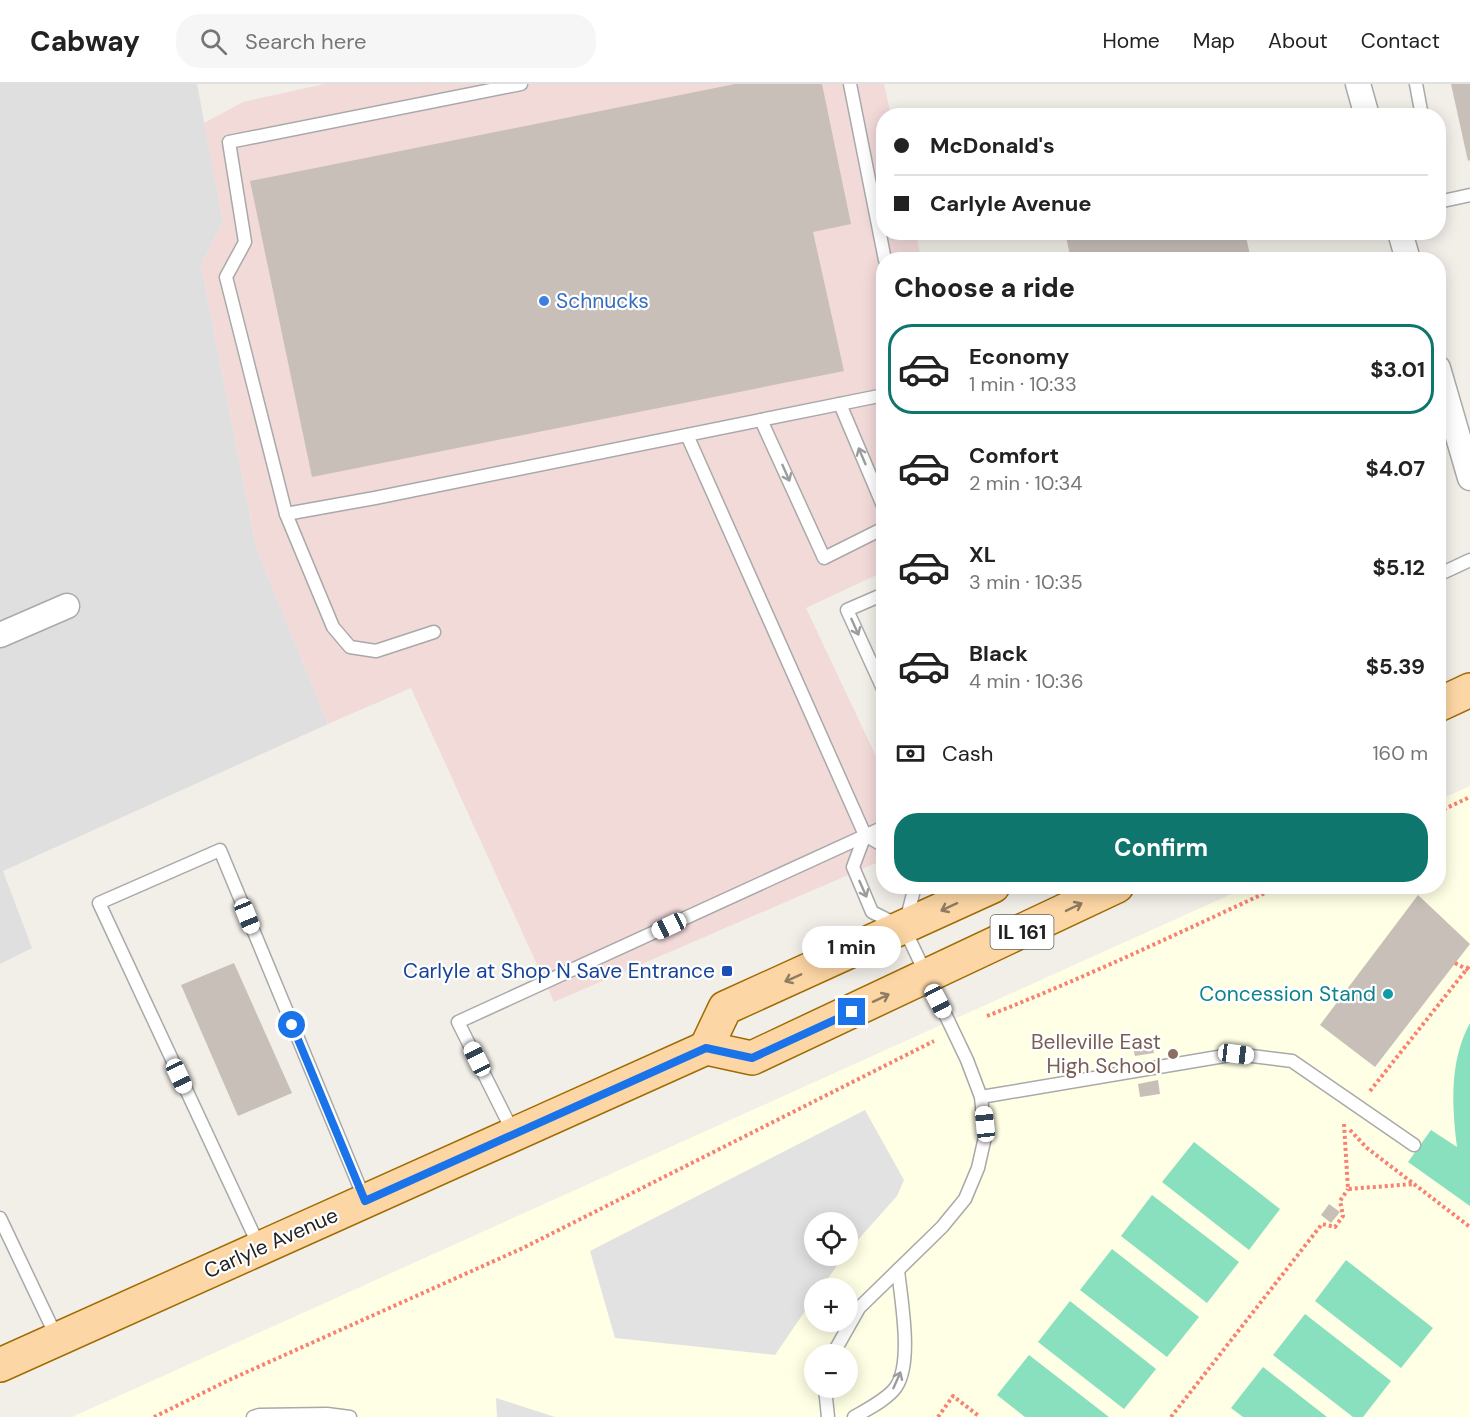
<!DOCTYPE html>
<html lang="en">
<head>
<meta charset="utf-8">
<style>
  :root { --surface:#fff; --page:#f6f6f6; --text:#222; --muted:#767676; --line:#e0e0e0; --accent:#0f766e }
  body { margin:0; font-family:"DM Sans",sans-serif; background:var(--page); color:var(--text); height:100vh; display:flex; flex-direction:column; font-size:22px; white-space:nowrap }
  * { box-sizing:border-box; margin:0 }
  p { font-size:20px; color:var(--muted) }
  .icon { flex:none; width:33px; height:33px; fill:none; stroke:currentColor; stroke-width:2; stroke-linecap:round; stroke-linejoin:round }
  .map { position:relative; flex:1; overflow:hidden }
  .details { position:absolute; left:876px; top:168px; width:570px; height:642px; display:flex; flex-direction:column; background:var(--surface); border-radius:24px; box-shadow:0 3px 15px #0003 }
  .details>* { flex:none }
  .top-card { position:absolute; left:876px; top:24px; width:570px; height:132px; border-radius:24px; box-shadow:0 3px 15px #0003; display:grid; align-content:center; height:132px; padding:0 18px; background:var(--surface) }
  .tools { position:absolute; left:804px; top:1128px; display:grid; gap:12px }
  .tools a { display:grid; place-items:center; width:54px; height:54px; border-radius:50%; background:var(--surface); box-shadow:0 3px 15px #0003; font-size:30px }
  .end { position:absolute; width:27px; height:27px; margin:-14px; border:8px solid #1a73e8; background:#fff; box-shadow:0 0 0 3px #fff }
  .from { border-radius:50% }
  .bubble { position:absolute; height:42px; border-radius:21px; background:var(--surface); box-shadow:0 3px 15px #0003; font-size:20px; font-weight:700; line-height:42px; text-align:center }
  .car { position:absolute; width:18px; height:36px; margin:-18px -9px; border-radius:8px; box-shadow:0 0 4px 2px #0007; background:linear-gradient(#fff 24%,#345 0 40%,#fff 0 76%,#345 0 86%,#fff 0) }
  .top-card b { display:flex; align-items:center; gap:21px; height:57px; font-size:22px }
  .top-card b+b { border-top:2px solid var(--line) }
  .top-card i { width:15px; height:15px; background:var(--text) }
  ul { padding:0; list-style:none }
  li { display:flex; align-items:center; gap:18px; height:90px; margin:0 12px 9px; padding:0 6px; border:3px solid transparent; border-radius:24px }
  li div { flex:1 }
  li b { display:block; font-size:22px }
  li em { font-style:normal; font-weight:700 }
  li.current { border-color:var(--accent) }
  li>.icon { width:54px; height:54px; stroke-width:1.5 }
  h2 { padding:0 18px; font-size:27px; line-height:72px }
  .pay { display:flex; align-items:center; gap:15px; height:66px; padding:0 18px; font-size:22px }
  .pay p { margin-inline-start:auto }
  .button { display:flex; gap:12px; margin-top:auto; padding:12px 18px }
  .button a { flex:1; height:69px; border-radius:24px; background:var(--accent); color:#fff; font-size:24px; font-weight:700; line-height:69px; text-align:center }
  header { display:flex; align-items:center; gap:36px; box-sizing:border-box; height:84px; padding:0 30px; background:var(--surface); border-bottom:2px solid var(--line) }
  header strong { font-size:28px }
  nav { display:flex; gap:33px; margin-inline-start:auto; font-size:21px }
  .search { width:420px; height:54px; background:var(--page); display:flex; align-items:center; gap:15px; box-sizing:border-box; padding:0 21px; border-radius:24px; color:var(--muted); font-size:22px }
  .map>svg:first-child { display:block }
</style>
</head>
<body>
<header>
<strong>Cabway</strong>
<div class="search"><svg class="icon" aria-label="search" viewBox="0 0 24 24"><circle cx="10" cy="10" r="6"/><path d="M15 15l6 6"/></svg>Search here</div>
<nav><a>Home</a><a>Map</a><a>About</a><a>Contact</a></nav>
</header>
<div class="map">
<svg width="1470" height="1333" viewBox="0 0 1470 1333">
  <rect width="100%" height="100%" fill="#f2efe9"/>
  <path fill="#e0dfdf" d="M0 0H197L223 138 201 181 256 463 328 640 3 787 32 864 0 880Z"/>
  <path fill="#f2dad9" d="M324 0H884L891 31 884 32V148L916 149 921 175 884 176 883 488 806 524 883 687V776L554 918 411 604 328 640 256 463 201 181 223 138 204 39 243 18Z"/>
  <path fill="#ffffe5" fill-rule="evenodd" d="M1470 702V1333H72L1247 803 1438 802 1439 716ZM814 1138H848V1172H814ZM814 1204H848V1238H814ZM814 1270H848V1304H814Z"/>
  <g fill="#88e0be">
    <path d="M1470 939V1122L1408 1078 1431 1046 1457 1063C1452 1021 1449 978 1470 939Z"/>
    <path d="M1194 1058 1280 1125 1249 1166 1162 1098Z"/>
    <path d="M1152 1111 1239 1178 1207 1219 1121 1152Z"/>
    <path d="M1112 1165 1199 1233 1167 1273 1080 1206Z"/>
    <path d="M1346 1176 1433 1244 1401 1284 1315 1217Z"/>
    <path d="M1070 1217 1156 1285 1124 1325 1038 1258Z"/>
    <path d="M1305 1230 1391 1297 1363 1333H1353L1273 1271Z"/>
    <path d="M1029 1271 1109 1333H1025L997 1311Z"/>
    <path d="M1263 1283 1327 1333H1243L1231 1324Z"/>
  </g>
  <g fill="#e2e2e2">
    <path d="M865 1026 904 1096 897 1112 848 1167V1138H814V1172H844L821 1204H814V1214L775 1271 615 1254 590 1167Z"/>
    <path d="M496 1314 555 1333H497Z"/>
  </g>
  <g fill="#c7bfb8">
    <path d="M735 0H822L851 140 813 148 844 287 312 393 250 97Z"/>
    <path d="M1451 0H1470V76L1468 77Z"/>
    <path d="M1065 148H1245L1250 171 1232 176H1071Z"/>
    <path d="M1418 811 1470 860 1375 983 1320 941Z"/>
    <path d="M234 879 292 1009 238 1032 181 901Z"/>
    <path d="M1151 956 1154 969 1135 972 1132 959Z"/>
    <path d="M1158 996 1160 1010 1140 1013 1138 1000Z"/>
    <path d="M1329 1120 1340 1128 1331 1139 1321 1131Z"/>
  </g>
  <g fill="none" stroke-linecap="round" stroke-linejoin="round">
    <defs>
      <g id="lane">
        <path d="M521 0 229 58 245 158 226 193 286 430 375 414 884 311"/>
        <path d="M850 0 885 176"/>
        <path d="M1416 0 1422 32"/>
        <path d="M1438 118 1470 111"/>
        <path d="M840 320 884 424"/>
        <path d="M761 336 824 474 884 444"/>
        <path d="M687 351 865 751 884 762"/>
        <path d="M286 430 333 543 350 563 376 567 434 548"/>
        <path d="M1438 491 1470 476"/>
        <path d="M884 510 847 526 884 607"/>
        <path d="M906 837 914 806 912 802"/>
        <path d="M981 1013 1236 970 1292 977 1414 1061"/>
        <path d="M514 1050 458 938 884 743"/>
        <path d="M0 1134 57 1254"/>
        <path d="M260 1164 99 819 220 766 365 1116"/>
        <path d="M833 1270 859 1224 942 1143 965 1115 978 1084 985 1053 981 1013 967 976 904 844 872 828 853 783 865 751"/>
        <path d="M825 1304 828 1333"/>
        <path d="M253 1333 259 1331 327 1330 350 1333"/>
        <path d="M854 1333C866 1326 888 1315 896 1303 913 1278 901 1216 898 1186"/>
      </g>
      <g id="street">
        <path d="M1358 0 1367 32"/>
        <path d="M1400 148 1408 176"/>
        <path d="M1438 284 1470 394"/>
        <path d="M0 551 67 522"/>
      </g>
      <g id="primary">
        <path d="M1438 621 1470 606"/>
        <path d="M706 964 725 924 993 802"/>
        <path d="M0 1281 706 964 752 974 1117 802"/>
      </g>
    </defs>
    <use href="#lane" stroke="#a9a9a9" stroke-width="15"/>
    <use href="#street" stroke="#a9a9a9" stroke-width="27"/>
    <use href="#primary" stroke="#a06b00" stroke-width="36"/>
    <g stroke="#fa8072" stroke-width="4" stroke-dasharray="3 3" stroke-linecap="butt">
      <path d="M1438 728 1470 713"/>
      <path d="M1455 879 1470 887"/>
      <path d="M987 932C1087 893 1183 847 1280 802"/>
      <path d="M1370 1007 1470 881"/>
      <path d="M1344 1040 1348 1105 1414 1100"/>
      <path d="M1350 1046 1367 1064 1470 1143"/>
      <path d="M154 1333 229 1296 523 1164 934 957"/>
      <path d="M938 1333 953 1312 980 1333"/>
      <path d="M1171 1333 1322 1140 1335 1143 1343 1132 1340 1117 1348 1105"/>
    </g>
    <use href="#lane" stroke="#fff" stroke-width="12"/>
    <use href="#street" stroke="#fff" stroke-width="24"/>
    <use href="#primary" stroke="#fcd6a4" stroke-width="33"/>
  </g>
  <defs><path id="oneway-shaft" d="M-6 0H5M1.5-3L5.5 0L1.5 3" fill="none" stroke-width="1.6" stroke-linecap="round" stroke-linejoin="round" transform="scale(1.5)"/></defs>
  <g stroke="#9c9c9c">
    <use href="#oneway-shaft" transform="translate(862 372) rotate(-113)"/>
    <use href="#oneway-shaft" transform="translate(786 389) rotate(66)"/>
    <use href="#oneway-shaft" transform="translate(855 543) rotate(66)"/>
    <use href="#oneway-shaft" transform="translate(863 805) rotate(66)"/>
    <use href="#oneway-shaft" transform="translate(897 1296) rotate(-66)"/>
  </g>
  <g stroke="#8f7c63">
    <use href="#oneway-shaft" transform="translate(949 823) rotate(155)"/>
    <use href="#oneway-shaft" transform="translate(1074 823) rotate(-26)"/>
    <use href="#oneway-shaft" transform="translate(793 894) rotate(156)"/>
    <use href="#oneway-shaft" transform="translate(881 914) rotate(-25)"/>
  </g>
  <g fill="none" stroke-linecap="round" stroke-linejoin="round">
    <path stroke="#1a73e8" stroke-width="8" d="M292 941 365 1117 706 964 752 974 852 928"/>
  </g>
  <circle fill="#3f7fe0" stroke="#fff" stroke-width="2" cx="544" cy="217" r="6"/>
  <rect fill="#1a4fb4" stroke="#fff" stroke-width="2" x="721" y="881" width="12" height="12" rx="3"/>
  <circle fill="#0f9aa8" stroke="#fff" stroke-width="2" cx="1388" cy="910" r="6"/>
  <circle fill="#8d6e63" stroke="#fff" stroke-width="2" cx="1173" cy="970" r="6"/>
  <g text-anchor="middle" stroke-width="4.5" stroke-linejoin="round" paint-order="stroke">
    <rect fill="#fff" stroke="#646464" stroke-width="1.5" x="990.5" y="831" width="63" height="34" rx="4.5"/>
    <g font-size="20" font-weight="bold" fill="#222">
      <text x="1022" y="855">IL 161</text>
    </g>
    <g font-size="21" fill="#366cbe" stroke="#fff" text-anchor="start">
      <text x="556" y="224">Schnucks</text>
    </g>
    <g font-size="21" fill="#164399" stroke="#fff" text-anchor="end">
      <text x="715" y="894">Carlyle at Shop N Save Entrance</text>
    </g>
    <g font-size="21" fill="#0d838f" stroke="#fff" text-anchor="end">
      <text x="1376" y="917">Concession Stand</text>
    </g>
    <g font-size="21" fill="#785e54" stroke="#fff" text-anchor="end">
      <text x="1161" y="965">Belleville East<tspan x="1161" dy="24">High School</tspan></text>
    </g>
    <g font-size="21" fill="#222" stroke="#fff">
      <text transform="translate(271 1159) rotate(-24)" y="7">Carlyle Avenue</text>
    </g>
  </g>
</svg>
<div class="tools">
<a><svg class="icon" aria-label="locate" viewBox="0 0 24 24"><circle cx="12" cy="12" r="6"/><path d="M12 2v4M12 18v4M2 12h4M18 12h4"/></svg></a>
<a>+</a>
<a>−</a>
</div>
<i class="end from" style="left:292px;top:941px"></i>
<i class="end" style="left:852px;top:928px"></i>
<div class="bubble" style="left:802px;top:842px;width:99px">1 min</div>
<i class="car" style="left:247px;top:832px;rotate:158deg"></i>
<i class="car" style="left:669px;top:842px;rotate:245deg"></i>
<i class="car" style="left:938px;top:917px;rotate:152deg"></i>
<i class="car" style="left:1236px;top:970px;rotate:97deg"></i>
<i class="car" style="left:477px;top:975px;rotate:333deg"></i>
<i class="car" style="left:179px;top:992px;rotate:155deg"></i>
<i class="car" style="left:985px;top:1040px;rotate:354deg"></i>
<div class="top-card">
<b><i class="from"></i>McDonald's</b>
<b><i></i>Carlyle Avenue</b>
</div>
<section class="details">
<h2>Choose a ride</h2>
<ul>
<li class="current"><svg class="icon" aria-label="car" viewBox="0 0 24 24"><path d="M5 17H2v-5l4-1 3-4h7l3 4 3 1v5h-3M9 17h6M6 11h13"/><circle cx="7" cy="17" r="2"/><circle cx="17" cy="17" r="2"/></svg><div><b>Economy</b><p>1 min · 10:33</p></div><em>$3.01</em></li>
<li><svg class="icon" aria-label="car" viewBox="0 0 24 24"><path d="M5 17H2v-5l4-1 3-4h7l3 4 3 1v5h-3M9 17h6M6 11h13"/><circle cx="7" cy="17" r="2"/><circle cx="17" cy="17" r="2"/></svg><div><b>Comfort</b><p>2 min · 10:34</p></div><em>$4.07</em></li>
<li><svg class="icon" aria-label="car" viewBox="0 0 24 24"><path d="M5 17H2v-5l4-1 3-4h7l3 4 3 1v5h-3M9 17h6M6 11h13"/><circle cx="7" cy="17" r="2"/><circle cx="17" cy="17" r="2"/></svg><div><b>XL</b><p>3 min · 10:35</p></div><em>$5.12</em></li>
<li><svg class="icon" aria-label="car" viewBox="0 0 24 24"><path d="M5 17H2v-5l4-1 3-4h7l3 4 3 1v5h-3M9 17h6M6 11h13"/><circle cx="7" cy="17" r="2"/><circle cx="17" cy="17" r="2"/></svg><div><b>Black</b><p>4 min · 10:36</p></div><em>$5.39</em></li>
</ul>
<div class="pay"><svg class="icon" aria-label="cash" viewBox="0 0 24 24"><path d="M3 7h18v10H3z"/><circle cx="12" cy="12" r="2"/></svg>Cash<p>160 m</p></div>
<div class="button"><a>Confirm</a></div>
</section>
</div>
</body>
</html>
